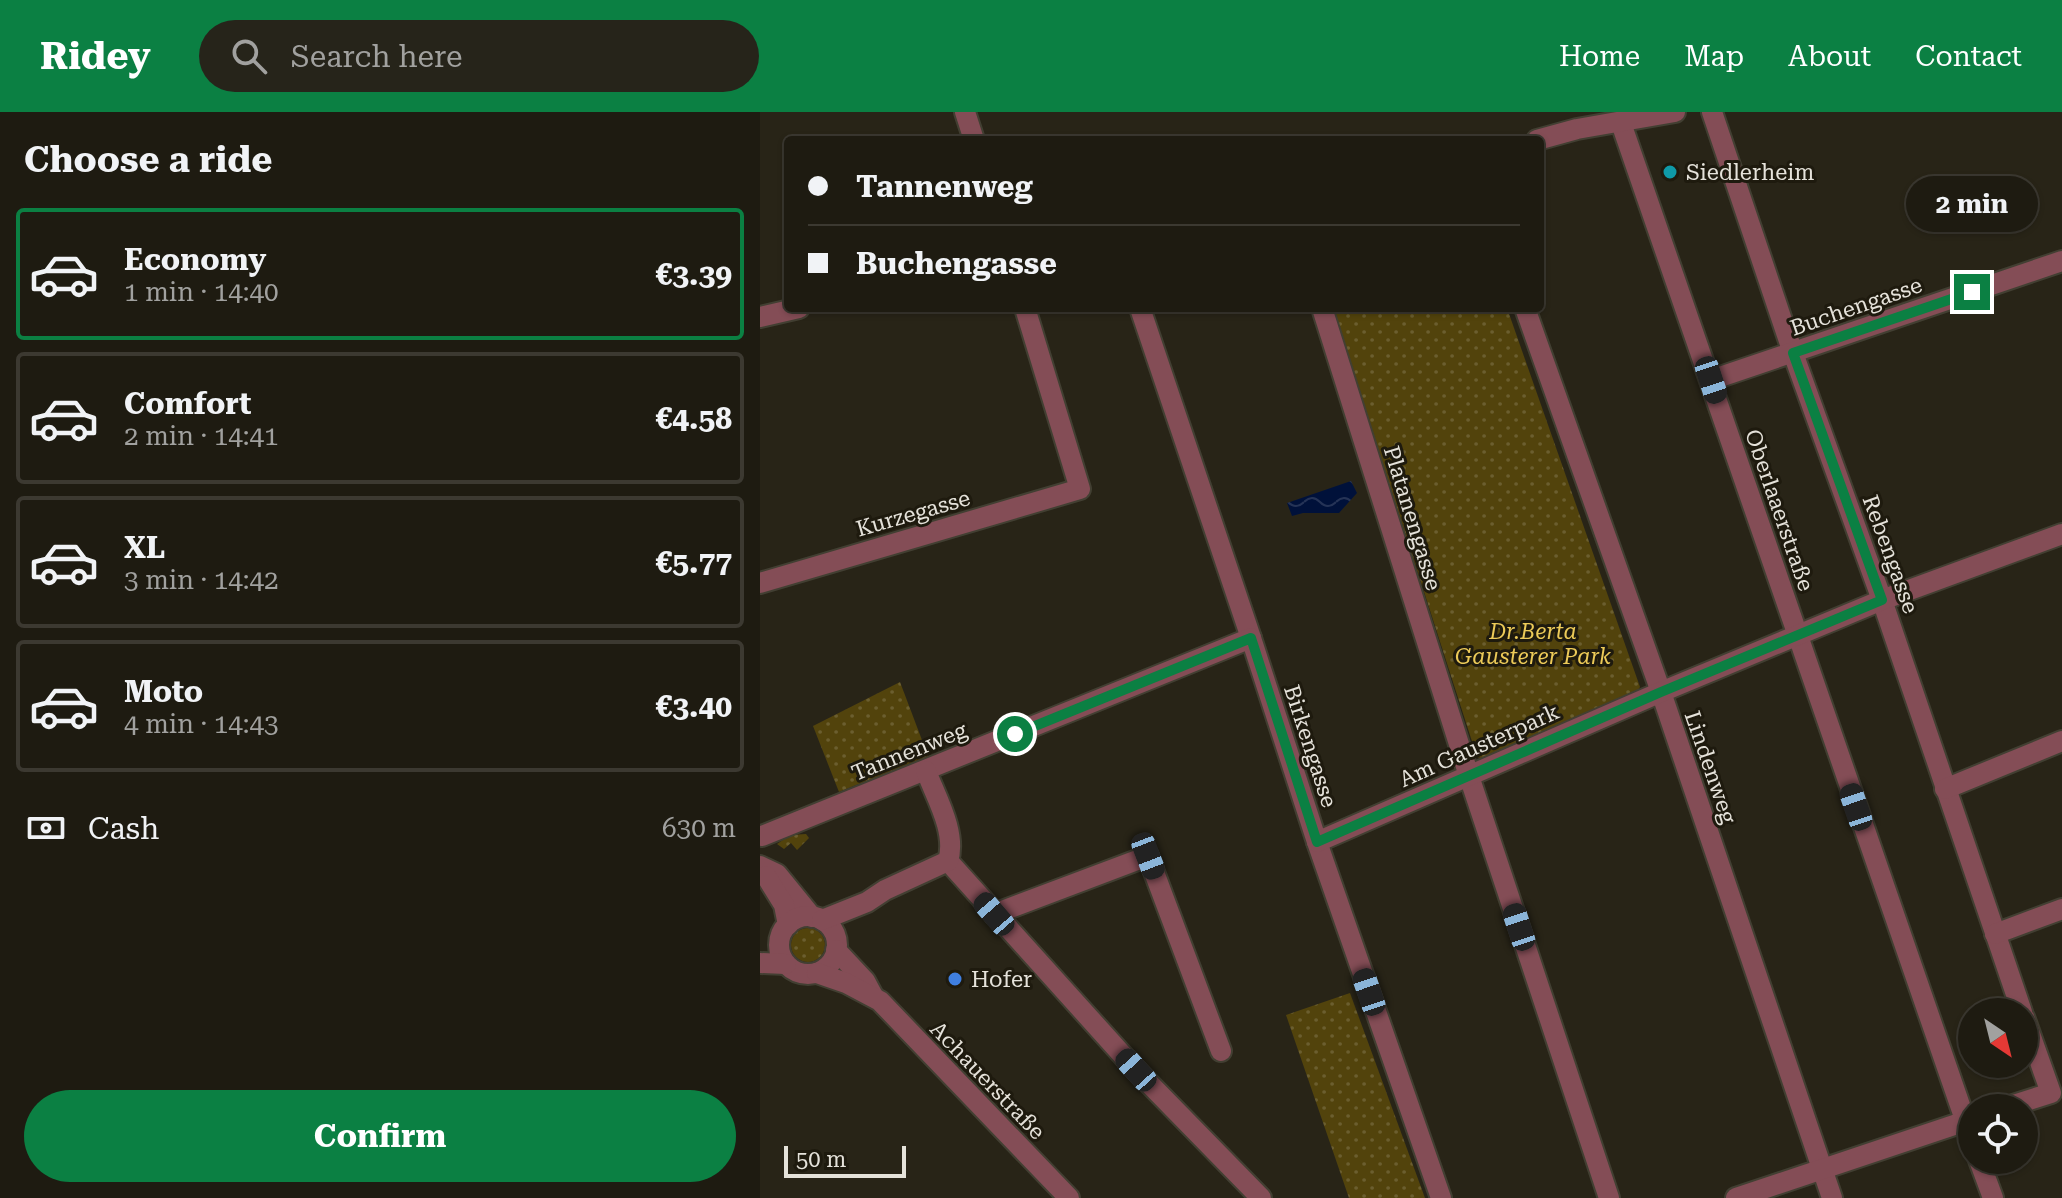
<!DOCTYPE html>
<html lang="en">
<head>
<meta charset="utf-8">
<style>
  :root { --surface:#1e1b11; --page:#26241a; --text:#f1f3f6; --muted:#a1a19f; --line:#3c3931; --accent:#0b8043 }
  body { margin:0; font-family:"Roboto Serif",serif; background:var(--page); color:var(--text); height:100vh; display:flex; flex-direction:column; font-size:30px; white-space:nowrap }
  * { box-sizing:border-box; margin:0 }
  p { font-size:26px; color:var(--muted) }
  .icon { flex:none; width:44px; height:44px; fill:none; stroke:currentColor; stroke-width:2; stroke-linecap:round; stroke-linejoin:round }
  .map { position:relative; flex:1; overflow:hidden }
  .panel { display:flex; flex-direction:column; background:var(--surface); width:760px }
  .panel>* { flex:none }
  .top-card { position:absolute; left:24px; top:24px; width:760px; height:176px; border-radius:8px; box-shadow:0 2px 6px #0004,0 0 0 2px var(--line); display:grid; align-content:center; height:176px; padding:0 24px; background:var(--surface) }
  .needle { width:52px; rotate:145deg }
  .tools { position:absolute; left:1198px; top:886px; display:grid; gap:16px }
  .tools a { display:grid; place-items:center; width:80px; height:80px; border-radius:50%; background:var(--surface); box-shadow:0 2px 6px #0004,0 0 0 2px var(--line); font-size:40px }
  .scale { position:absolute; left:24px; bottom:20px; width:122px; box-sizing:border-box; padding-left:8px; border:4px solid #e5e2da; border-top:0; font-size:22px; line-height:28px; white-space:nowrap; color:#e5e2da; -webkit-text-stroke:6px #1e1a0e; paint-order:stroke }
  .end { position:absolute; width:36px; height:36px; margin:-18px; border:10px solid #0b8043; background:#fff; box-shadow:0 0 0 4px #fff }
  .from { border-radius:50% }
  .bubble { position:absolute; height:56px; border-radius:28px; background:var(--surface); box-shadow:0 2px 6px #0004,0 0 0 2px var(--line); font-size:26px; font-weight:700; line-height:56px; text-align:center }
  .car { position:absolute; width:24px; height:48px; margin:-24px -12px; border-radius:10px; box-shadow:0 0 6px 2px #0007; background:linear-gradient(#222 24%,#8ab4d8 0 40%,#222 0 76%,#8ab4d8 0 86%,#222 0) }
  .top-card b { display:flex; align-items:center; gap:28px; height:76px; font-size:30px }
  .top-card b+b { border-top:2px solid var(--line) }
  .top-card i { width:20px; height:20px; background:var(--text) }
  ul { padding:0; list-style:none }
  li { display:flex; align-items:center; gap:24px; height:132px; margin:0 16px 12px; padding:0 8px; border:4px solid var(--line); border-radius:8px }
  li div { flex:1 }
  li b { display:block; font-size:30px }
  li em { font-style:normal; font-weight:700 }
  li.selected { border-color:var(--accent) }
  li>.icon { width:72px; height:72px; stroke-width:1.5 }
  h2 { padding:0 24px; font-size:36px; line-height:96px }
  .pay { display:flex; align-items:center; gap:20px; height:88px; padding:0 24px; font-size:30px }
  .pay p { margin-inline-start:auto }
  .cta { display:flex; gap:16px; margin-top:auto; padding:16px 24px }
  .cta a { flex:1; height:92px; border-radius:48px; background:var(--accent); color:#fff; font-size:32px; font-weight:700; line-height:92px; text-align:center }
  header { display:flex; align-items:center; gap:48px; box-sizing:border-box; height:112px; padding:0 40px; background:var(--accent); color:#fff }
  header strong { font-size:38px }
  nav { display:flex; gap:44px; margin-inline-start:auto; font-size:28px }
  .search { width:560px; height:72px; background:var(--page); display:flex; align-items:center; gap:20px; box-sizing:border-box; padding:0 28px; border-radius:44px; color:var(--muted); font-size:30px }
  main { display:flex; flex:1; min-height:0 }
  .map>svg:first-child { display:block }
</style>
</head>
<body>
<header>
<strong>Ridey</strong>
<div class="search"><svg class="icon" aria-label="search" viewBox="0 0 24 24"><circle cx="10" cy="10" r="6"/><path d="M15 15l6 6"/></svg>Search here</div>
<nav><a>Home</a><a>Map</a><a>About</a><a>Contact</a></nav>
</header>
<main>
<section class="panel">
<h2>Choose a ride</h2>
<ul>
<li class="selected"><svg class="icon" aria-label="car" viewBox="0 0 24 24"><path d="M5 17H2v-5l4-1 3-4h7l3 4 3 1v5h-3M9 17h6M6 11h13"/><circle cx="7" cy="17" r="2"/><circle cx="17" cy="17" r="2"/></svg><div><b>Economy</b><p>1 min · 14:40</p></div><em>€3.39</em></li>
<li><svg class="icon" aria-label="car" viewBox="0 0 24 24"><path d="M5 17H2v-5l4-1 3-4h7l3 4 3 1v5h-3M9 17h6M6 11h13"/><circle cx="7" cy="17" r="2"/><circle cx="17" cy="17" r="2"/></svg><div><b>Comfort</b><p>2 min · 14:41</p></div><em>€4.58</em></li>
<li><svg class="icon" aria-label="car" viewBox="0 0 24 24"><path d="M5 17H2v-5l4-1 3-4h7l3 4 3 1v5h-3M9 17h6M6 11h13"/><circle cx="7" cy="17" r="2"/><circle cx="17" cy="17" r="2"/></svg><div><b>XL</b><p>3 min · 14:42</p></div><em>€5.77</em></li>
<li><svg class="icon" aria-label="car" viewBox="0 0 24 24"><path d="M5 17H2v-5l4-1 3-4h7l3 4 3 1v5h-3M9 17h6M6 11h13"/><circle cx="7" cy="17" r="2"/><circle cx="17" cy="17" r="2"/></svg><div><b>Moto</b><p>4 min · 14:43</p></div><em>€3.40</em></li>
</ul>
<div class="pay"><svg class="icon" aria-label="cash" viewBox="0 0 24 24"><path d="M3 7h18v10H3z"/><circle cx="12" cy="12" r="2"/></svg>Cash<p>630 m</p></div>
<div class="cta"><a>Confirm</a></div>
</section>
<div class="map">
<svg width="1302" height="1086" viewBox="0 0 1302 1086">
  <defs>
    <pattern id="green-dots" width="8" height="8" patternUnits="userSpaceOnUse" patternTransform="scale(2)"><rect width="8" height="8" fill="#52430c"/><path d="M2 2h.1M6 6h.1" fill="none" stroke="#6b5e2f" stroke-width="1.8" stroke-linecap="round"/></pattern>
    <pattern id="water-waves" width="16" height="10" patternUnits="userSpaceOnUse" patternTransform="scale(2)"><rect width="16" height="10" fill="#00113a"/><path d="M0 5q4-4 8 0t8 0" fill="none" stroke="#253356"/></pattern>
  </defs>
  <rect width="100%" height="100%" fill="#282417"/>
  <g fill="url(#green-dots)">
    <path d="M573 196H747L880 575 872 588 731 649 717 645Z"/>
    <path d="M140 570 168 644 79 680 53 614Z"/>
    <path d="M46 722 49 726 37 738 31 731 24 737 17 732 30 723Z"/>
    <circle cx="48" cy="833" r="17"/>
    <path d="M590 881 665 1086H589L526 903Z"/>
  </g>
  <path fill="url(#water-waves)" d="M591 369 597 381 579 401H543L532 404 527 391Z"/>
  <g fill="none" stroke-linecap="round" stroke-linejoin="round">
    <defs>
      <g id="minor">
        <path d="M205 0 214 28"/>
        <path d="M952 0 1033 241 1122 488 1262 900"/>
        <path d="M861 11 1212 1028"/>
        <path d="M777 28 817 17 915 0"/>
        <path d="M380 196 491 526 557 730 681 1086"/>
        <path d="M562 196 709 664 849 1086"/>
        <path d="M765 196 901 580 1072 1086"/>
        <path d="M0 205 39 196"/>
        <path d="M951 268 1302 149"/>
        <path d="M0 471 320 377 265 196"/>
        <path d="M1185 677 1302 629"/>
        <path d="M2 724 491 526"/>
        <path d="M557 730 901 580 1122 488 1302 422"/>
        <path d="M188 749 376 958 501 1086"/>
        <path d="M0 754 17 762 52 805"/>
        <path d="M6 764 24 793 28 813"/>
        <path d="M234 802 388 744 461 939"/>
        <circle cx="48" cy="833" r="29"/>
        <path d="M62 808 107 790 125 778 188 749C197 721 176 685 166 659"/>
        <path d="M1235 822 1302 797"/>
        <path d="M76 838 105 869 113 884"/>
        <path d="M0 851 26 852"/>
        <path d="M57 861 86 871 120 889 309 1086"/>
        <path d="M1244 996 1291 981 1264 905"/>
        <path d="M1219 1048 1233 1086"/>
        <path d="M976 1086 1212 1007"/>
      </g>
    </defs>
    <use href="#minor" stroke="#423f32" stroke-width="24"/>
    <use href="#minor" stroke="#844d56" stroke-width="20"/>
  </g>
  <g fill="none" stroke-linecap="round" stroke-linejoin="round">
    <path stroke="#0b8043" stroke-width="10" d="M255 622 491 526 557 730 901 580 1122 488 1033 241 1212 180"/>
  </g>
  <circle fill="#0f9aa8" stroke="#1e1a0e" stroke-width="3" cx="910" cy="60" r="8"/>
  <circle fill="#3f7fe0" stroke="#1e1a0e" stroke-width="3" cx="195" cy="867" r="8"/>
  <g text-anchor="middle" stroke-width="6" stroke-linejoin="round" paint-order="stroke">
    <g font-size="22" fill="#e5e2da" stroke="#1e1a0e" text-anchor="start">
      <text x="926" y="68">Siedlerheim</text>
      <text x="211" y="875">Hofer</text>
    </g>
    <g font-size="22" fill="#e5e2da" stroke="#1e1a0e">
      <text transform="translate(1096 194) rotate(-19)" y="8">Buchengasse</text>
      <text transform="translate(1020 398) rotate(71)" y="8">Oberlaaerstraße</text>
      <text transform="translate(153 401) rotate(-16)" y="8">Kurzegasse</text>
      <text transform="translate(653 406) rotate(73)" y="8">Platanengasse</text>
      <text transform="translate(1131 442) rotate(70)" y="8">Rebengasse</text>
      <text transform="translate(719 633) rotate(-24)" y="8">Am Gausterpark</text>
      <text transform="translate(551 634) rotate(72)" y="8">Birkengasse</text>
      <text transform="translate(149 639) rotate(-22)" y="8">Tannenweg</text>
      <text transform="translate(951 655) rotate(71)" y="8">Lindenweg</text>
      <text transform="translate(228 968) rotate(46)" y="8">Achauerstraße</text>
    </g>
    <g font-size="22" font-style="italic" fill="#ecca58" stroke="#1e1a0e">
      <text x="773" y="527">Dr.Berta<tspan x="773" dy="25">Gausterer Park</tspan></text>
    </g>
  </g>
</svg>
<div class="tools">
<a><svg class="needle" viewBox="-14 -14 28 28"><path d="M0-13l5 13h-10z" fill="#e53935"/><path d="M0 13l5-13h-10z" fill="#a1a19f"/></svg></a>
<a><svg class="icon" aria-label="locate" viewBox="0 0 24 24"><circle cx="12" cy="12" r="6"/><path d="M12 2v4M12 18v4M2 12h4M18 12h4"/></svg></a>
</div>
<div class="scale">50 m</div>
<i class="end from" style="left:255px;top:622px"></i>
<i class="end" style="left:1212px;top:180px"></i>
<div class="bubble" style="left:1146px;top:64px;width:132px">2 min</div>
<i class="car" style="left:951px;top:268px;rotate:162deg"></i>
<i class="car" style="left:1096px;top:695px;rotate:341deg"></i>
<i class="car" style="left:388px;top:744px;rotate:159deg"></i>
<i class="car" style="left:234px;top:802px;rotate:319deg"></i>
<i class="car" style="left:759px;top:815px;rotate:342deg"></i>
<i class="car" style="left:609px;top:880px;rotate:341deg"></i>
<i class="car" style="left:376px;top:958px;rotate:318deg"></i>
<div class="top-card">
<b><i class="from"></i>Tannenweg</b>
<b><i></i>Buchengasse</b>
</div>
</div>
</main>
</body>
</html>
